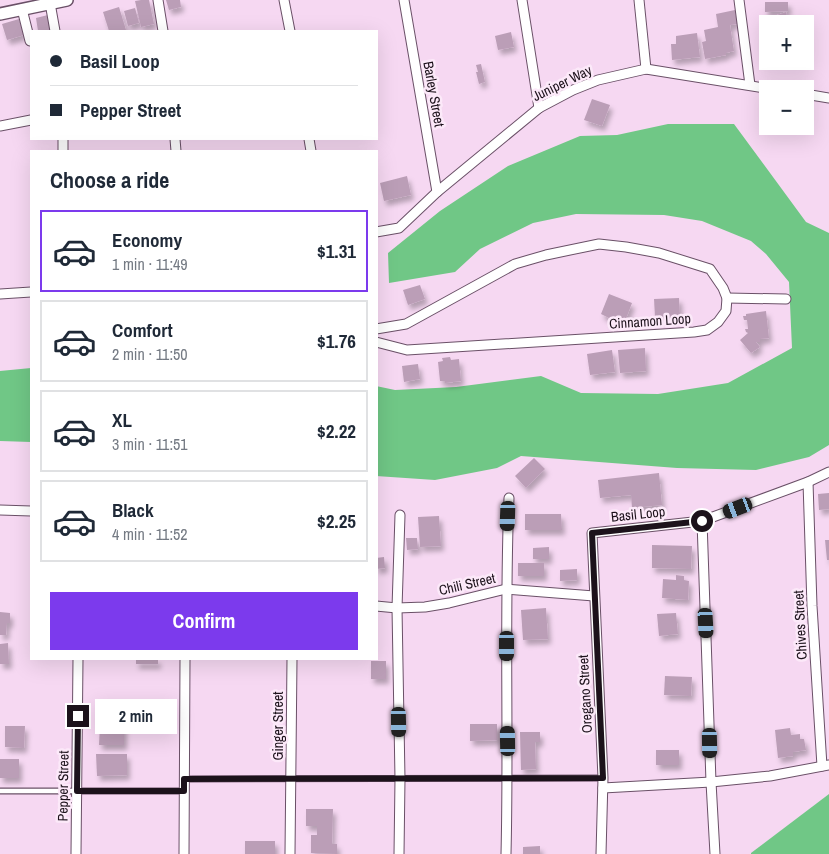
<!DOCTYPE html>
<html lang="en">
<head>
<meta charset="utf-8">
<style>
  :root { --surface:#fff; --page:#f2f2f3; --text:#1f2937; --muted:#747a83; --line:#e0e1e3; --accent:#7c3aed }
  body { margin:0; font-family:"Archivo Narrow",sans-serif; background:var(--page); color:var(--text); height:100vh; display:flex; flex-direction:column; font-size:19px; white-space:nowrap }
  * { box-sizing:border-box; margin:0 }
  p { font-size:16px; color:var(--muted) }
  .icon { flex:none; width:28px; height:28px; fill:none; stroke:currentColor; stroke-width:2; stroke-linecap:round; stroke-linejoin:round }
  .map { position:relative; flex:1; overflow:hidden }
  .side { position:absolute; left:30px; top:150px; width:348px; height:510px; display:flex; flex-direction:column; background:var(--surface); border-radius:0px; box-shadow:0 5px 20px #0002 }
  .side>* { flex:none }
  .hud { position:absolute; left:30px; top:30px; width:348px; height:110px; border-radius:0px; box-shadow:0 5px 20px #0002; display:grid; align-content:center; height:110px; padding:0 20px; background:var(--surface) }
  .controls { position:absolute; left:759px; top:15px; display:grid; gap:10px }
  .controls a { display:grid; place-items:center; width:55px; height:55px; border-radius:0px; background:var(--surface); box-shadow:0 5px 20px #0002; font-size:25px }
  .end { position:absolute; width:22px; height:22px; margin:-11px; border:6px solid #1c121b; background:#fff; box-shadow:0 0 0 2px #fff }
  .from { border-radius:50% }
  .bubble { position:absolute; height:35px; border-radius:0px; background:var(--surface); box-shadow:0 5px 20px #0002; font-size:16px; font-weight:700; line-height:35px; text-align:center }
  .car { position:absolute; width:15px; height:30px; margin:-15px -8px; border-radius:6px; box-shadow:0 0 4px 1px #0007; background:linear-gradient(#222 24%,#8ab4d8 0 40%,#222 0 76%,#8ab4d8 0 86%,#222 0) }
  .hud b { display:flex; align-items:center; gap:18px; height:48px; font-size:19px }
  .hud b+b { border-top:1px solid var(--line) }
  .hud i { width:12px; height:12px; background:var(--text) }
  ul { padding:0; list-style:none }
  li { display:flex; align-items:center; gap:15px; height:82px; margin:0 10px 8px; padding:0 10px; border:2px solid var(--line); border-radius:0px }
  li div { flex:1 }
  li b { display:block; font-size:19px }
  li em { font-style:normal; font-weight:700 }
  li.on { border-color:var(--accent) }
  li>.icon { width:45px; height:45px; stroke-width:1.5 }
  h2 { padding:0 20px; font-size:22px; line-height:60px }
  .action { display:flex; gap:10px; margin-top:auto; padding:10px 20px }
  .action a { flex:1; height:58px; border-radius:0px; background:var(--accent); color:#fff; font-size:20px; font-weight:700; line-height:58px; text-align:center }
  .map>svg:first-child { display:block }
</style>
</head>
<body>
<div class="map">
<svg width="829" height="854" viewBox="0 0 829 854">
  <defs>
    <filter id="shadow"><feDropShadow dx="3" dy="5" stdDeviation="2.5" flood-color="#0004"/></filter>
  </defs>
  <rect width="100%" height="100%" fill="#f6d8f2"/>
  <g fill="#70c786">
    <path d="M668 124H734L806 222 829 233V445L809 457 756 470 677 468 521 456 497 468 435 480 376 476V386L395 390 456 387 541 376 581 393 658 394 728 383 792 348 789 282 766 254 751 241 702 221 664 215 576 214 533 223 480 249 455 272 389 283 388 253 440 211 508 166 580 136 617 135Z"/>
    <path d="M31 368V442L0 441V371Z"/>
    <path d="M829 794V854H751V853Z"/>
  </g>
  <g fill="#bb9eb7" filter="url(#shadow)">
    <path d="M141 0H149L154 24 141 27 135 1Z"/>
    <path d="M166 0H180L181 7 169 10Z"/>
    <path d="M765 2H788V11L765 12Z"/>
    <path d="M119 7 126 30 109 31 103 12Z"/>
    <path d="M135 8 139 23 128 26 124 11Z"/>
    <path d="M735 10 737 24 730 25 734 51 726 53V55L705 59 702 42 706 41 704 30 718 27 716 14Z"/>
    <path d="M786 12 789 24H776L774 16Z"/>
    <path d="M48 15 51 31H38L36 18Z"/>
    <path d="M19 19 24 35 7 40 2 24Z"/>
    <path d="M511 32 514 47 498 50 495 36Z"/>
    <path d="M697 33 700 57 672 60 671 44H676V36Z"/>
    <path d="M481 64 485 82 479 84 476 72H478L476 65Z"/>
    <path d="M592 99 610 105 602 126 584 120Z"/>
    <path d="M407 176 411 195 384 201 380 183Z"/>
    <path d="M420 285 425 299 408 305 403 290Z"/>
    <path d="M609 294 632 303 624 324 614 320 613 323 608 321 609 318 601 314Z"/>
    <path d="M679 298 680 317H655L654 299Z"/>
    <path d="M766 311 769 338 760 339V342H756L760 347 751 353 740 340 748 333 746 332 745 329H748L747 320H744L743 316H746V314Z"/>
    <path d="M645 348 646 371 620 373 618 350Z"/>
    <path d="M612 350 615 372 590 375 587 354Z"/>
    <path d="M450 357 451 360 459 359 461 381 445 383V381H440L438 362 443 361 442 358Z"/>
    <path d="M418 364 420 379 404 382 402 366Z"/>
    <path d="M534 458 545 469 526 488 515 476Z"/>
    <path d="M659 473 662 505 632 508 631 495 600 498 598 480Z"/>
    <path d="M829 493V509L819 510 818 494Z"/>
    <path d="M525 514H561L562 530H525Z"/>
    <path d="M439 516 441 546 420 547 418 517Z"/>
    <path d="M406 538H417L418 549 407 550Z"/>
    <path d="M825 540H829V560H827Z"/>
    <path d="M652 545 692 546 691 569 652 568Z"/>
    <path d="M549 547V559H533V548Z"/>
    <path d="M384 557 385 568 376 569V558Z"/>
    <rect x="518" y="563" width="26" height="13"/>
    <path d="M577 569V580L560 581V570Z"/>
    <path d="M676 575 684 576V580L689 581 688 600 662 598 663 579 676 580Z"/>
    <path d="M546 608 548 639 523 640 521 610Z"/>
    <path d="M0 612 10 613V623H7L6 635H0Z"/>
    <path d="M676 613 678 634 659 636 657 614Z"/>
    <path d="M8 643 9 664H0V644Z"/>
    <rect x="136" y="659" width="22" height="5"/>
    <rect x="371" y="661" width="15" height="18"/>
    <path d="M665 676 692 677 691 696 664 695Z"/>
    <path d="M100 724H124V745H99Z"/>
    <path d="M470 724H497V740L470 741Z"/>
    <path d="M5 726H25L24 748 5 747Z"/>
    <path d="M790 728 791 735 800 734V739H804L806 750 793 752V756L778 758 775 730Z"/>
    <path d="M520 732H540V742H535L536 769 521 770Z"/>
    <rect x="656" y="750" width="23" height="15"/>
    <path d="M96 754H127V775L97 776Z"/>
    <rect x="0" y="759" width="19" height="19"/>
    <path d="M306 809H333L332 844H337V854L311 853V835H317V826H306Z"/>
    <rect x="245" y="841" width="30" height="13"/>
    <path d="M540 846V854H523V847Z"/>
  </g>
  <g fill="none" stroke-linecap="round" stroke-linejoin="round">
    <defs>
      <g id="service">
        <path d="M184 779 603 778"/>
        <path d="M0 791H184"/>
      </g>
      <g id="minor">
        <path d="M158 0 163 31"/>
        <path d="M284 0 290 31"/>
        <path d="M404 0 437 192"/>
        <path d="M522 0 539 108"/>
        <path d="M639 0 646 69"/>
        <path d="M739 0 750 85"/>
        <path d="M50 3 55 31"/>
        <path d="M22 9 30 41"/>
        <path d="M805 94 829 98"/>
        <path d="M0 126 31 120"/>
        <path d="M63 139V151"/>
        <path d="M175 139 176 151"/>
        <path d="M309 139 311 151"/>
        <path d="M376 232 399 228 437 192 539 108 573 90 598 80 646 69 770 89"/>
        <path d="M0 294 31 292"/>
        <path d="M727 298 786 299"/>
        <path d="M376 329 406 324 515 264 546 255 599 244 626 247 659 253 710 269 723 288 727 298 726 311 718 322 707 330 694 332 407 350 376 342"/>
        <path d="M808 482 812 606 822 766"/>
        <path d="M0 510 31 511"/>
        <path d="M702 521 711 782 715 854"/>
        <path d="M376 606 397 608 425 607 449 603 506 589 594 596"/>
        <path d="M603 788 711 782 770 776 829 765"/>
        <path d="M76 854 78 659"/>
        <path d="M184 854 185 659"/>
        <path d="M290 854 292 659"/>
        <path d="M399 854 400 779 397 608 400 515"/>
        <path d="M506 854C509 735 504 616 509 498"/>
        <path d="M601 854 603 778 592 533 702 521 808 482 829 472"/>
      </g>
      <path id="tertiary" d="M0 14 67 0"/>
    </defs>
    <use href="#service" stroke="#6a5067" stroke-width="7"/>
    <use href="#minor" stroke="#6a5067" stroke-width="11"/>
    <use href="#tertiary" stroke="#6a5067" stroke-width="14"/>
    <use href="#service" stroke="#fff" stroke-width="4.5"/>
    <use href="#minor" stroke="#fff" stroke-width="9"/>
    <use href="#tertiary" stroke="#fff" stroke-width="11"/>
  </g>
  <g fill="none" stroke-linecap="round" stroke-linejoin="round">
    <path stroke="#1c121b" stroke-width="6" d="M78 716 77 791H184V779L603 778 592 533 702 521"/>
  </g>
  <g text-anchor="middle" stroke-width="5" stroke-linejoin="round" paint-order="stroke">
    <g font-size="14" fill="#1c121b" stroke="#fce9f9">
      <text transform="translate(562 83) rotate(-26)" y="5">Juniper Way</text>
      <text transform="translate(434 94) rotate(80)" y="5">Barley Street</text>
      <text transform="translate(650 321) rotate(-4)" y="5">Cinnamon Loop</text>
      <text transform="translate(638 514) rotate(-6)" y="5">Basil Loop</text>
      <text transform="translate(467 584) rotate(-13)" y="5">Chili Street</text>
      <text transform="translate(800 625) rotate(-93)" y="5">Chives Street</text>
      <text transform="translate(585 694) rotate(-93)" y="5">Oregano Street</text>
      <text transform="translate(278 726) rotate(-90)" y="5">Ginger Street</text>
      <text transform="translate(63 786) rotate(-89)" y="5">Pepper Street</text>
    </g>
  </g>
</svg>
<div class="controls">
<a>+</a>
<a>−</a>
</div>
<i class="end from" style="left:702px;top:521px"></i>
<i class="end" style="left:78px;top:716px"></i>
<div class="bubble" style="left:95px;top:699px;width:82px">2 min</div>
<i class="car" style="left:738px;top:508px;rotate:249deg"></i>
<i class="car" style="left:508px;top:516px;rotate:182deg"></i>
<i class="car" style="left:706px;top:623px;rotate:177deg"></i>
<i class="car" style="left:507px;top:646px;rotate:180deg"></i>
<i class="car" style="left:399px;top:722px;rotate:179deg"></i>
<i class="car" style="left:508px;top:741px;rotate:359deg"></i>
<i class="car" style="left:710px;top:743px;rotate:179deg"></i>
<div class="hud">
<b><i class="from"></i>Basil Loop</b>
<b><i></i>Pepper Street</b>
</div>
<section class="side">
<h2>Choose a ride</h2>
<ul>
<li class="on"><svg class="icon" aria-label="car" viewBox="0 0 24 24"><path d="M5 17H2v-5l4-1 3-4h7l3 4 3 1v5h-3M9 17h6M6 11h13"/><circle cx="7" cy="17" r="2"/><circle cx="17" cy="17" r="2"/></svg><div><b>Economy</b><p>1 min · 11:49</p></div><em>$1.31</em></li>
<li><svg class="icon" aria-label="car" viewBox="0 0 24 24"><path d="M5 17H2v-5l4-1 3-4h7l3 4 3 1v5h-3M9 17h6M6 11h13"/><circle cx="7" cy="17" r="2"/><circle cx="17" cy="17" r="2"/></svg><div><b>Comfort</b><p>2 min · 11:50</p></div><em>$1.76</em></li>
<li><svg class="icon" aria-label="car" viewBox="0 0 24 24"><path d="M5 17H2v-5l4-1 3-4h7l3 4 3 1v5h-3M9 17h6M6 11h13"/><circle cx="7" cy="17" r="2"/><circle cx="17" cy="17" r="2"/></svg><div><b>XL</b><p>3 min · 11:51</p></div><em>$2.22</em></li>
<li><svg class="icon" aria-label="car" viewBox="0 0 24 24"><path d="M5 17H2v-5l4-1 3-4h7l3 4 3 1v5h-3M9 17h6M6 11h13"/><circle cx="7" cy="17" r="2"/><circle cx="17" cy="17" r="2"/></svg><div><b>Black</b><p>4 min · 11:52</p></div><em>$2.25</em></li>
</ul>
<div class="action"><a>Confirm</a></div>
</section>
</div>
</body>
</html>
